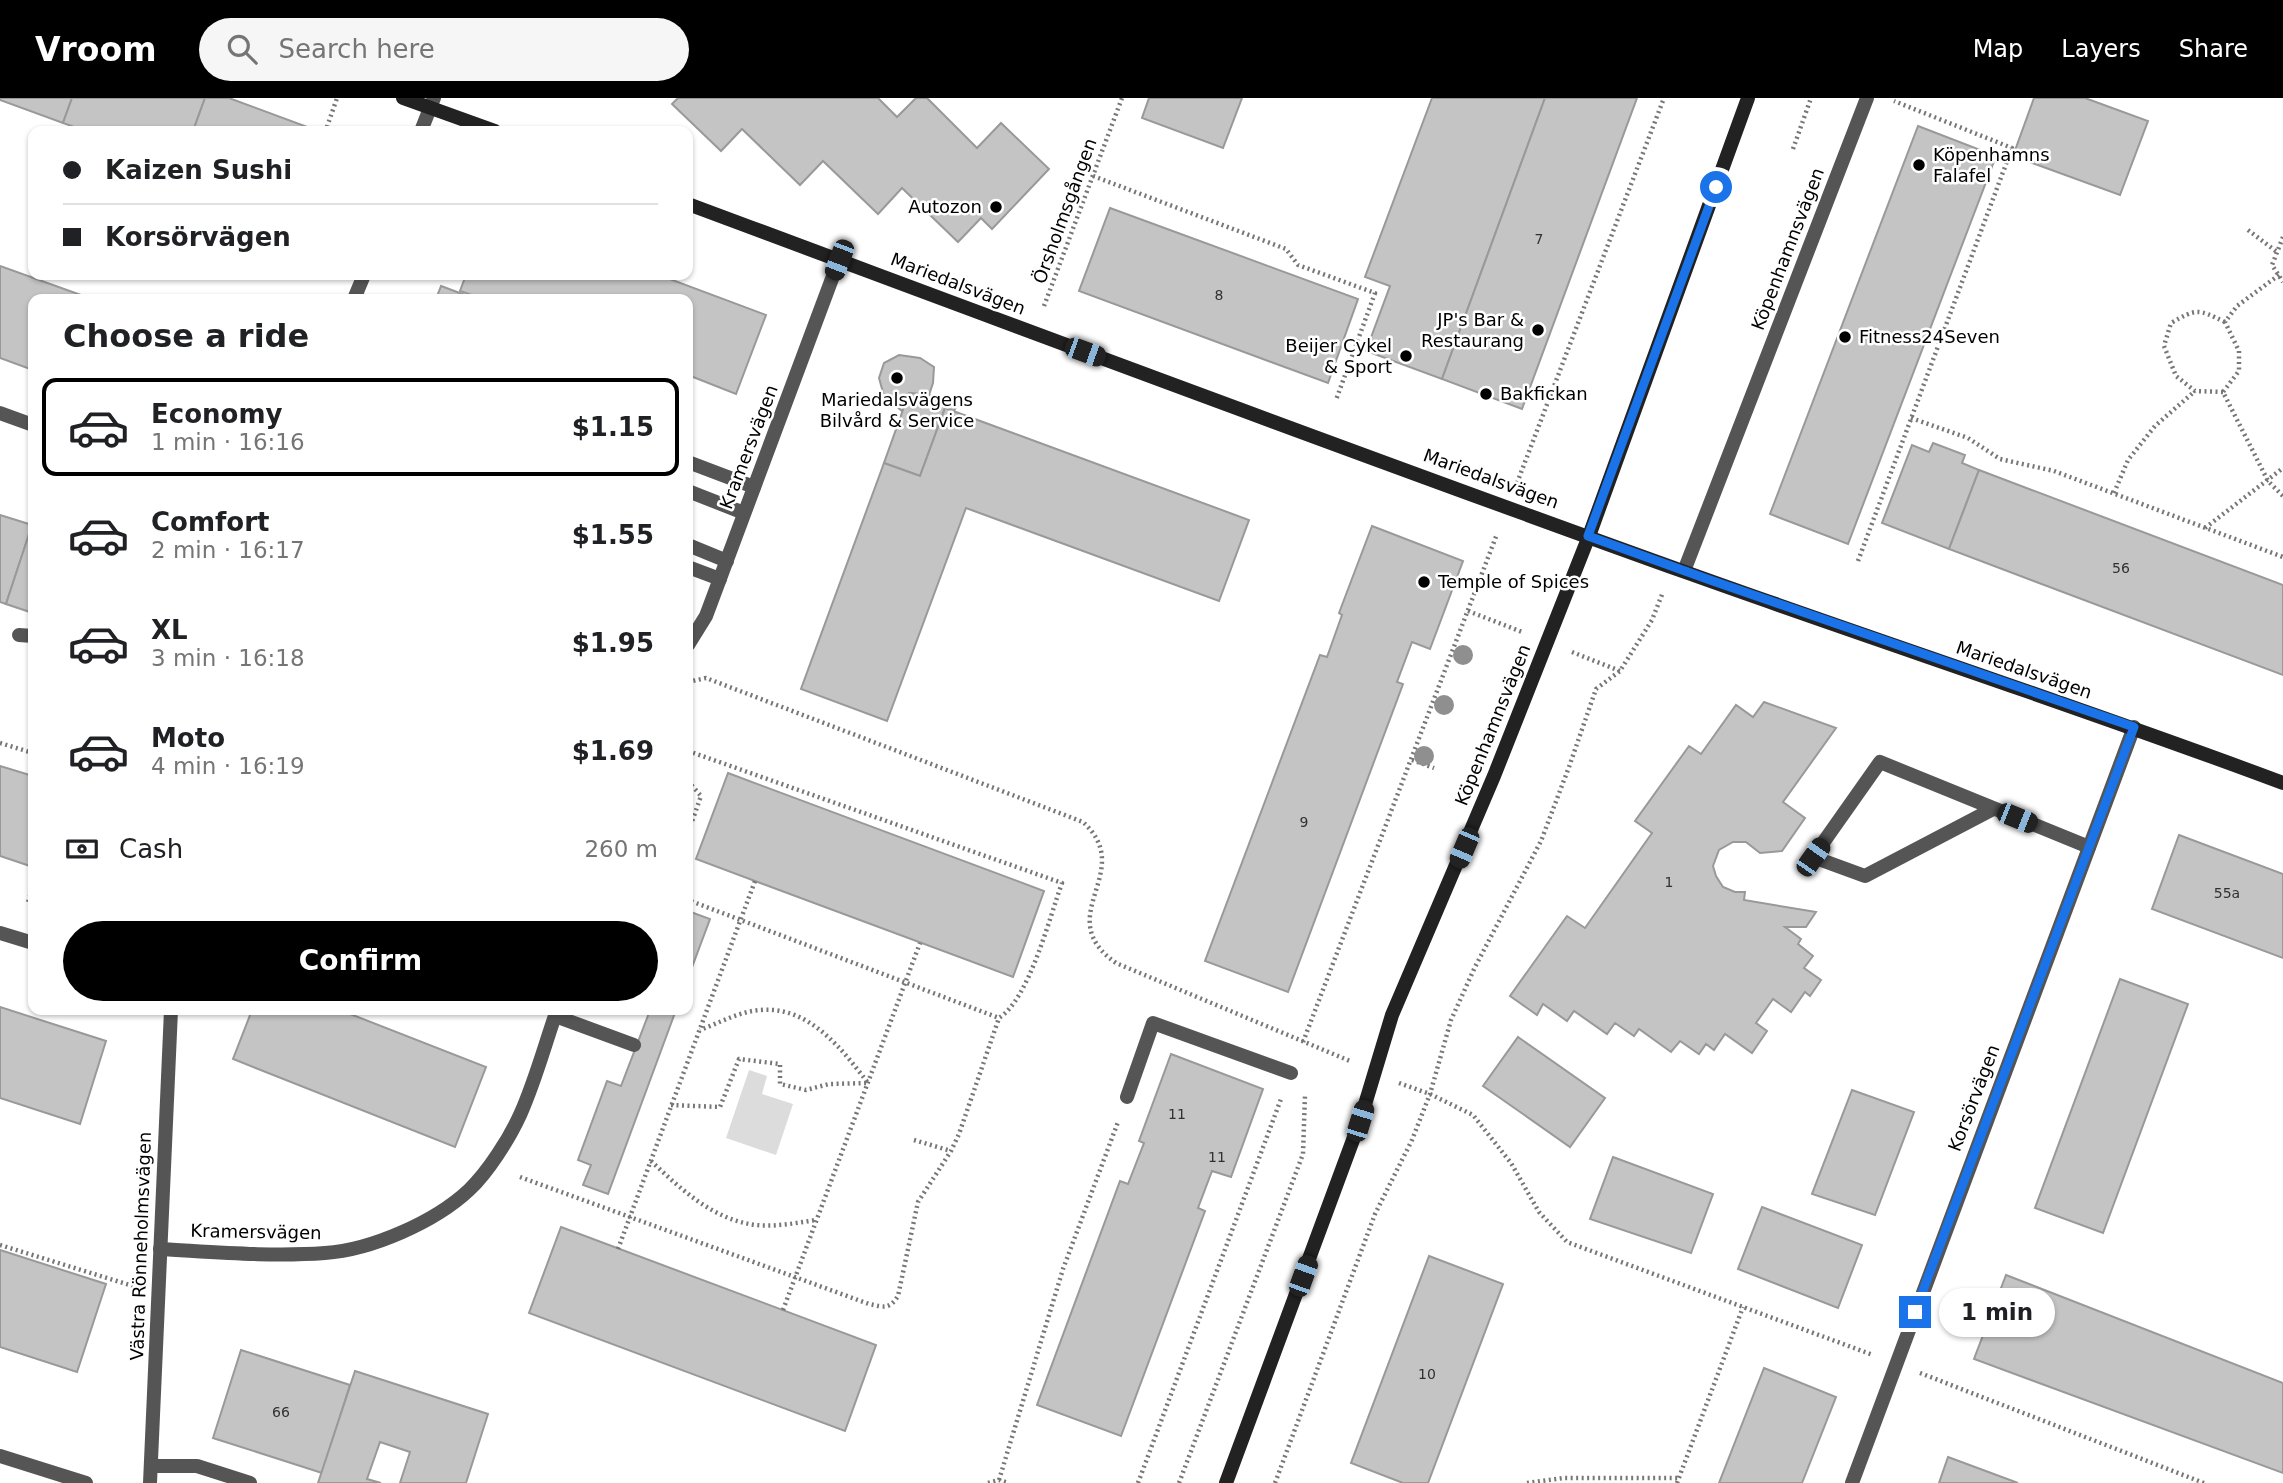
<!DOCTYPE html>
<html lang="en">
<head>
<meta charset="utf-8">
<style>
  :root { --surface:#fff; --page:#f6f6f6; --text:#202124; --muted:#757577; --line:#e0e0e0; --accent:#000 }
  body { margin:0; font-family:"DejaVu Sans",sans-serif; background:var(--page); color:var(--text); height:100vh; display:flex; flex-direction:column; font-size:26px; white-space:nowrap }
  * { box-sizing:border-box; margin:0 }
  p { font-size:23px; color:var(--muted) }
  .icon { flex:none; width:38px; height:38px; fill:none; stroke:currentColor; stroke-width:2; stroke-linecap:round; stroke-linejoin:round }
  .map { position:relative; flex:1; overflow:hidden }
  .drawer { position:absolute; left:28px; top:196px; width:665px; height:721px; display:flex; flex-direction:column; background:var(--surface); border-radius:14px; box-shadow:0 2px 5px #0004 }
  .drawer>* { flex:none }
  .top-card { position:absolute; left:28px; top:28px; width:665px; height:154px; border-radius:14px; box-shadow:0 2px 5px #0004; display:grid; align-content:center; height:154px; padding:0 35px; background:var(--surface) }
  .end { position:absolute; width:32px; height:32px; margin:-16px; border:9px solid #1a73e8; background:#fff; box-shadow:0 0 0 4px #fff }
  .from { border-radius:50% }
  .bubble { position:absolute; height:49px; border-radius:24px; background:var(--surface); box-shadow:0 2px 5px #0004; font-size:23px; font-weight:800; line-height:49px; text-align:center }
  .car { position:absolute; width:21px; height:42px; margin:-21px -10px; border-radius:9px; box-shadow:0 0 5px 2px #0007; background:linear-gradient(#222 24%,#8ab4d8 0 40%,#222 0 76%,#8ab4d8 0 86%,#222 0) }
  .top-card b { display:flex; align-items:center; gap:24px; height:66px; font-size:26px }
  .top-card b+b { border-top:2px solid var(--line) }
  .top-card i { width:18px; height:18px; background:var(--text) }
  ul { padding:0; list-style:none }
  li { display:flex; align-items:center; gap:21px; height:98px; margin:0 14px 10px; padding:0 21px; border:4px solid transparent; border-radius:14px }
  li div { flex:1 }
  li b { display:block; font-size:26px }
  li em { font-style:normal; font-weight:800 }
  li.selected { border-color:var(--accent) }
  li>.icon { width:63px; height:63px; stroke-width:1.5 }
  h2 { padding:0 35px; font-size:32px; line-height:84px }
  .pay { display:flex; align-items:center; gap:18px; height:77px; padding:0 35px; font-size:26px }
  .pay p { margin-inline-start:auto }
  .primary-button { display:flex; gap:14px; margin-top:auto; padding:14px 35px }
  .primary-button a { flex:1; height:80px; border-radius:42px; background:var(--accent); color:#fff; font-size:28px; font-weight:800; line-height:80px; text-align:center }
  header { display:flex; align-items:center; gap:42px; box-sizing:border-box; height:98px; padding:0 35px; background:var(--accent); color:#fff }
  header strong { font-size:33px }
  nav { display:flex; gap:38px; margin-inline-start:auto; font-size:24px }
  .search { width:490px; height:63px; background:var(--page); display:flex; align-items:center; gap:18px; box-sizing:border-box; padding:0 24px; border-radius:38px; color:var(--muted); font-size:26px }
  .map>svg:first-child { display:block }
</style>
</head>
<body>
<header>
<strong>Vroom</strong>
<div class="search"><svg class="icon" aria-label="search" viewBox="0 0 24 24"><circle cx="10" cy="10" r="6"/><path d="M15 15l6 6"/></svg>Search here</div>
<nav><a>Map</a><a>Layers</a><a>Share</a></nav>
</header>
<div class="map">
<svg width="2283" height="1385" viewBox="0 0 2283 1385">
  <rect width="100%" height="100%" fill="#fff"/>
  <path fill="#dcdcdc" d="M749 972 767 978 762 996 793 1006 776 1057 726 1040Z"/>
  <g fill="#c4c4c4" stroke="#999" stroke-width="2">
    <path d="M0 0H72L63 25 0 2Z"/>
    <path d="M72 0H205L193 33H85L63 25Z"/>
    <path d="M205 0H229L318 33H193Z"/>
    <path d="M678 0H878L897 19 916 0H927L977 50 1001 25 1049 71 992 131 981 120 958 144 902 90 878 116 823 63 800 87 742 31 721 53 672 6Z"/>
    <path d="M1149 0H1242L1223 50 1142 20Z"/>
    <path d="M1432 0H1545L1442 281 1366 253 1390 188 1365 179Z"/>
    <path d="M1545 0H1637L1522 311 1442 281Z"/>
    <path d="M2034 0H2085L2148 23 2120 97 2013 58Z"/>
    <path d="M1918 28 1996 58 1848 446 1770 416Z"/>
    <path d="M1110 110 1358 201 1328 285 1079 193Z"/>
    <path d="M0 168 92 201H33V272L0 260Z"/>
    <path d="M466 177H659L766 217 736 296 688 277V201H483L460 193Z"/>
    <path d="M441 188 476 201H436Z"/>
    <path d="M899 257 920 260 934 269 933 285 929 297 909 295 902 313 884 298 879 280 884 265Z"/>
    <path d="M909 295 929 297 957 307 954 313 945 310 920 378 884 365Z"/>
    <path d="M945 310 1249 422 1219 503 966 410 887 623 801 591 884 365 920 378Z"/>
    <path d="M1933 345 1965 357 1962 365 1979 372 1949 451 1882 425 1912 347 1929 354Z"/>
    <path d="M1979 372 2283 487V577L1949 451Z"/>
    <path d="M0 417 32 427 6 506 0 504Z"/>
    <path d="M32 427H33V515L6 506Z"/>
    <path d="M1372 428 1463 463 1430 551 1412 544 1397 584 1403 586 1288 894 1205 863 1320 557 1327 559 1342 517 1339 515Z"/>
    <path d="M1764 604 1836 630 1783 704 1805 720 1782 753 1760 755 1746 744H1733L1719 752 1713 768 1716 778 1723 789 1735 794H1745L1744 802 1816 814 1806 829H1785L1801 841 1798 846 1813 858 1804 870 1821 882 1810 898 1805 894 1791 914 1773 901 1756 925 1767 933 1752 955 1725 936 1714 952 1706 946 1699 956 1680 943 1671 954 1639 931 1634 938 1615 925 1607 936 1574 913 1567 923 1543 906 1537 917 1510 898 1567 818 1585 830 1652 735 1635 723 1689 648 1701 656 1736 607 1753 619Z"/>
    <path d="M0 668 33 678V769L0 758Z"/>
    <path d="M728 675 1044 793 1013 879 696 761Z"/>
    <path d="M2179 737 2283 776V860L2152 811Z"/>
    <path d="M688 813 710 821 688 880Z"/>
    <path d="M2120 881 2188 906 2103 1135 2035 1110Z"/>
    <path d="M0 909 106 943 80 1026 0 1000Z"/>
    <path d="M252 912H340L486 969 455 1049 233 961Z"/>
    <path d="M641 912H676L608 1096 583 1087 591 1067 578 1062 607 983 621 988 649 915Z"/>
    <path d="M1518 939 1605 1000 1570 1049 1483 988Z"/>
    <path d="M1171 956 1263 991 1231 1079 1212 1073 1198 1110 1205 1113 1121 1338 1037 1307 1120 1083 1128 1086 1144 1045 1139 1043Z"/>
    <path d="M1852 992 1914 1014 1875 1117 1812 1096Z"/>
    <path d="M1613 1059 1713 1096 1691 1155 1590 1121Z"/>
    <path d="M1762 1109 1862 1147 1838 1210 1738 1171Z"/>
    <path d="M561 1129 876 1247 845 1333 529 1215Z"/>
    <path d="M0 1152 106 1186 77 1274 0 1249Z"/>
    <path d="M1429 1158 1503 1186 1428 1385H1403L1351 1365Z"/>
    <path d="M2006 1177 2283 1285V1375L1974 1261Z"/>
    <path d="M241 1252 350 1287 322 1375 213 1340Z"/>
    <path d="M1764 1270 1836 1299 1802 1385H1719Z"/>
    <path d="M355 1273 488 1316 466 1385H400L410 1354 380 1344 367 1381 381 1385H318Z"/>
    <path d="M1948 1359 2018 1385H1939Z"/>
  </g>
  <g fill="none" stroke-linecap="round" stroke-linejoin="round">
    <g stroke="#777" stroke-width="4.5" stroke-dasharray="2 3.5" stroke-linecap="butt">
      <path d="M327 29 337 0"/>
      <path d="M1793 51 1811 0"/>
      <path d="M1093 78 1286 151 1298 167 1375 195 1336 302"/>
      <path d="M2248 132 2277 154"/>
      <path d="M2283 139 2272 167 2283 184"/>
      <path d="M2279 177 2237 208 2225 224 2239 253V273L2223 294 2268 383 2283 398"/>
      <path d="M1044 208 1122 0"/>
      <path d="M2223 294 2195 293 2176 278 2164 248 2171 225C2197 210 2198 211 2225 224"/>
      <path d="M1911 320 1968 340 2000 361 2054 373 2283 459"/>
      <path d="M1517 385 1664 0"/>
      <path d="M2114 395 2128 362 2155 328 2195 293"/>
      <path d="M2205 430 2283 370"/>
      <path d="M1858 463 2012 50 1894 3"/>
      <path d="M1468 513 1522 534"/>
      <path d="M1572 554 1620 573"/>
      <path d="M688 584 706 580 1083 724C1138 774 1049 818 1116 865L1350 963"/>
      <path d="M0 645 33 655"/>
      <path d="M688 653 1062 785C1049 821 1029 901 999 920L688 802"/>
      <path d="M1412 662 1434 670"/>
      <path d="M688 683 701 698 688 735"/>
      <path d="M28 804 33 789"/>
      <path d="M1303 944 1497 436"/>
      <path d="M1399 985 1430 996 1473 1017 1511 1065 1539 1114 1567 1144 1873 1257"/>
      <path d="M671 1007 720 1009 739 961 780 966V986L806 992 829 986 868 985C842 951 809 908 761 912 740 913 719 925 700 932"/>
      <path d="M914 1042 951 1053"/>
      <path d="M651 1063C681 1091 713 1122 756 1127 776 1129 796 1125 816 1122"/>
      <path d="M520 1079 869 1206C884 1209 889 1212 898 1198L918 1104 951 1053 959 1036 999 920"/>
      <path d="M0 1147 133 1188"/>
      <path d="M618 1151 755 783"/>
      <path d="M783 1212 920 845"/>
      <path d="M1920 1275 2204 1385"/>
      <path d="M999 1382 1063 1171 1118 1024"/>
      <path d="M988 1385 999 1382 1009 1385"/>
      <path d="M1138 1385 1281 1001"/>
      <path d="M1179 1385 1303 1056 1305 997"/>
      <path d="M1275 1385 1375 1116 1412 1042 1430 996 1451 922 1475 869 1541 743 1569 669 1596 591 1620 573 1652 522 1663 494"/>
      <path d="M1527 1385 1564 1380H1679"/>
      <path d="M1677 1385 1743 1209"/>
    </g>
    <g stroke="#555" stroke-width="14">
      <path d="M688 364 754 389"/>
      <path d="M688 393 744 415"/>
      <path d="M688 447 727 463"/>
      <path d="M688 469 720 481"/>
      <path d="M19 537 33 538"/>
      <path d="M1993 711 1865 778 1813 759 1880 664 2089 749"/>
      <path d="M555 918 634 947"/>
      <path d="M1127 999 1153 925 1291 975"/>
      <path d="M151 1368H197L250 1385"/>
    </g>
    <g stroke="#555" stroke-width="14">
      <path d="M421 33 434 0"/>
      <path d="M354 201 364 177"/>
      <path d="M0 315 33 327"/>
      <path d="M1684 473 1867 0"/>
      <path d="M688 547 706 518 839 162"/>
      <path d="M0 835 33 845"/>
      <path d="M160 1151C215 1154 271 1159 325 1155 371 1152 435 1124 469 1092 488 1074 509 1041 520 1017 535 984 545 946 557 912"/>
      <path d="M0 1358 86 1385"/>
      <path d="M150 1385 171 912"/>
      <path d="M1852 1385 2134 629"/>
    </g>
    <g stroke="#222" stroke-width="14">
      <path d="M403 0 495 33"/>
      <path d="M688 106C1021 230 1353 355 1688 475 1886 546 2086 611 2283 685"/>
      <path d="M1226 1385 1360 1023 1392 917 1494 678 1589 438 1748 0"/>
    </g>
  </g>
  <g fill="#8f8f8f">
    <circle cx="1463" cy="557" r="10"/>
    <circle cx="1444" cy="607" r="10"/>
    <circle cx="1424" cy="658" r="10"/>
  </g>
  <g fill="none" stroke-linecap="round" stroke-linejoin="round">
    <path stroke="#1a73e8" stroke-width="9" d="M1716 89 1588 438 1710 482 2134 629 1915 1214"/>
  </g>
  <g fill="#000" stroke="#fff" stroke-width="2.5">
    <circle cx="1919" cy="67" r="7"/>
    <circle cx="996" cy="109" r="7"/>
    <circle cx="1538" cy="232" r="7"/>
    <circle cx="1845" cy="239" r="7"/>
    <circle cx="1406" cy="258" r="7"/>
    <circle cx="897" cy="280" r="7"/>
    <circle cx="1486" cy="296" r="7"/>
    <circle cx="1424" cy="484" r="7"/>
  </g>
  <g text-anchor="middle" stroke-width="5" stroke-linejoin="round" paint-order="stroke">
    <g font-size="14" fill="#313131">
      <text x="1539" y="146">7</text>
      <text x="1219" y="202">8</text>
      <text x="2121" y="475">56</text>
      <text x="1304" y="729">9</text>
      <text x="1669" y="789">1</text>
      <text x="2227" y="800">55a</text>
      <text x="1177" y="1021">11</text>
      <text x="1217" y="1064">11</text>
      <text x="1427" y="1281">10</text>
      <text x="281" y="1319">66</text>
    </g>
    <g font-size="18" fill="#000" stroke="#fff" text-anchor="start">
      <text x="1933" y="63">Köpenhamns<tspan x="1933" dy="21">Falafel</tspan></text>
      <text x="982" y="115" text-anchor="end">Autozon</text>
      <text x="1524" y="228" text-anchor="end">JP's Bar &amp;<tspan x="1524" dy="21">Restaurang</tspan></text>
      <text x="1859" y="245">Fitness24Seven</text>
      <text x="1392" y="254" text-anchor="end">Beijer Cykel<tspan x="1392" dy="21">&amp; Sport</tspan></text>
      <text x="1500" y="302">Bakfickan</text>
      <text x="897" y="308" text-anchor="middle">Mariedalsvägens<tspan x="897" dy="21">Bilvård &amp; Service</tspan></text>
      <text x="1438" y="490">Temple of Spices</text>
    </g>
    <g font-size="18" fill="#000" stroke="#fff">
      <text transform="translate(1065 113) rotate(-70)" y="6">Örsholmsgången</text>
      <text transform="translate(1788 151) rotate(-69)" y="6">Köpenhamnsvägen</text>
      <text transform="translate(958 186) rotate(21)" y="6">Mariedalsvägen</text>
      <text transform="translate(749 349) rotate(-69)" y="6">Kramersvägen</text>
      <text transform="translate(1491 381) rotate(20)" y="6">Mariedalsvägen</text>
      <text transform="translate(2024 572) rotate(19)" y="6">Mariedalsvägen</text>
      <text transform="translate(1493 627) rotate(-68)" y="6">Köpenhamnsvägen</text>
      <text transform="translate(1974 1000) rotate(-69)" y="6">Korsörvägen</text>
      <text transform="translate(256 1134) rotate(1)" y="6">Kramersvägen</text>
      <text transform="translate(141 1148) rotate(-88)" y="6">Västra Rönneholmsvägen</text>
    </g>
  </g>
</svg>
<i class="end from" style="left:1716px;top:89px"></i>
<i class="end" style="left:1915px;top:1214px"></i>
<div class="bubble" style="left:1939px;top:1190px;width:116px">1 min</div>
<i class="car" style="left:839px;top:162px;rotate:201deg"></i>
<i class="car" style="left:1085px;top:254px;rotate:110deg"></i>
<i class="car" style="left:2017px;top:720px;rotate:112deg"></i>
<i class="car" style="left:1464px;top:750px;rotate:203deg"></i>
<i class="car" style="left:1813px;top:759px;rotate:35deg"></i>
<i class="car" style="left:1360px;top:1023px;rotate:17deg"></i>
<i class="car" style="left:1303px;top:1178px;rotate:20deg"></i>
<div class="top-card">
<b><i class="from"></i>Kaizen Sushi</b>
<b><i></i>Korsörvägen</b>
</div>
<section class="drawer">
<h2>Choose a ride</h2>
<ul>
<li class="selected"><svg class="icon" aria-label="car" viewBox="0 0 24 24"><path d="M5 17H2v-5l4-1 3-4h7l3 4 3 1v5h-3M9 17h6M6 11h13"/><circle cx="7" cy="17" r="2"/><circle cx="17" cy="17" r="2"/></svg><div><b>Economy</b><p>1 min · 16:16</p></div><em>$1.15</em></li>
<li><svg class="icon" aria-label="car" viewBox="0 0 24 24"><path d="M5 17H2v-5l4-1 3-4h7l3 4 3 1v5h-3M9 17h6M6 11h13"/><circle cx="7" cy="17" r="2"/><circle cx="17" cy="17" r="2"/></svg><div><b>Comfort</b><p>2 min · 16:17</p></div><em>$1.55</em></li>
<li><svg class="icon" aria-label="car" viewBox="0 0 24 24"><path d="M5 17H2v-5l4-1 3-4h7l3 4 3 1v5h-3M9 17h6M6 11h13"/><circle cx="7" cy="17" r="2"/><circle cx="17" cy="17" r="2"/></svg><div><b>XL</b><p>3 min · 16:18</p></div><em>$1.95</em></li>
<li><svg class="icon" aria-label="car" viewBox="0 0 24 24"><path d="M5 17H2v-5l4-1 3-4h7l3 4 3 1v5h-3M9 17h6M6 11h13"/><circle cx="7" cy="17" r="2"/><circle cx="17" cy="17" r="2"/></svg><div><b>Moto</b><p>4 min · 16:19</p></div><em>$1.69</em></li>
</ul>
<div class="pay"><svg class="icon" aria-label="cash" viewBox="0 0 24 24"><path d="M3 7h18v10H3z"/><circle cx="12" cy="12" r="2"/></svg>Cash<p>260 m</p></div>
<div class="primary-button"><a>Confirm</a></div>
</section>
</div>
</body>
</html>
